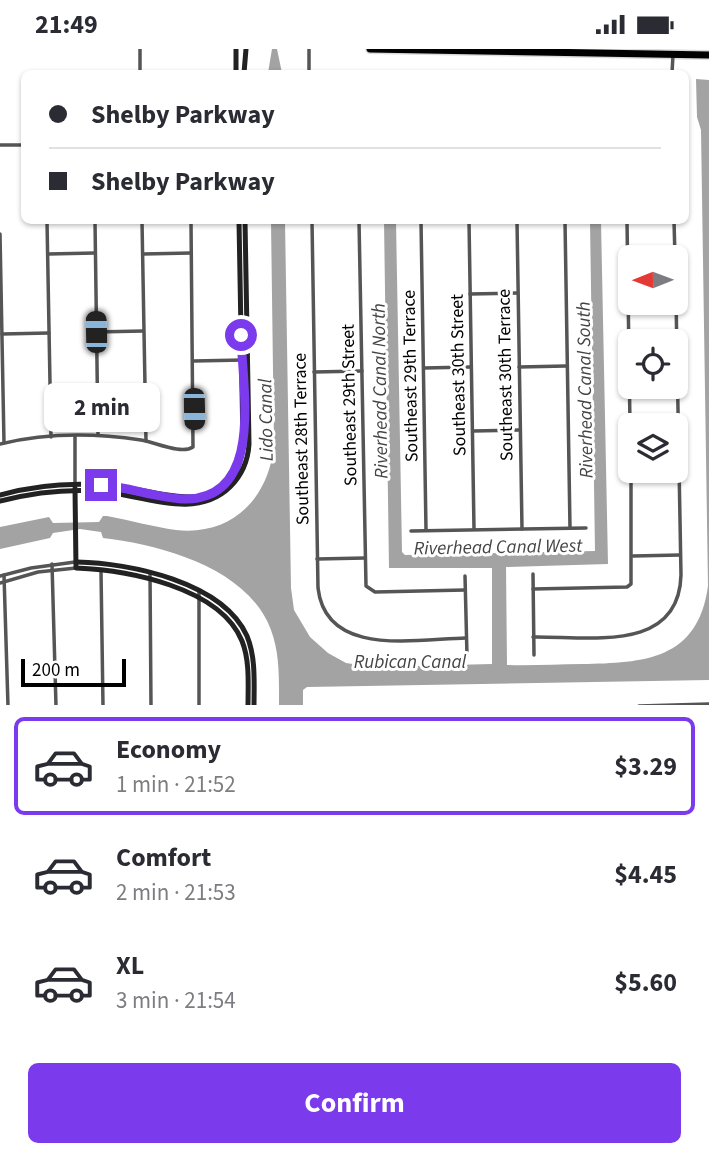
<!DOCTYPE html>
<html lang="en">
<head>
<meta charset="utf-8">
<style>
  :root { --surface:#fff; --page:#f2f2f3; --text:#2b2b33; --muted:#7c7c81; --line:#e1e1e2; --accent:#7c3aed }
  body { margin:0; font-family:"Source Sans 3",sans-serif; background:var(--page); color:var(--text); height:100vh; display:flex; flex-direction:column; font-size:26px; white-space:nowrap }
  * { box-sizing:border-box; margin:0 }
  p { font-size:23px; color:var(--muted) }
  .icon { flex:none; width:38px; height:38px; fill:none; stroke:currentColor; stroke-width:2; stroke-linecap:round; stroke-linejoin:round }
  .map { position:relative; height:656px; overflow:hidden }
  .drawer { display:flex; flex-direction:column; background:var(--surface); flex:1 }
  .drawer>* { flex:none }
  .hud { position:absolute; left:21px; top:21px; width:668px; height:154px; border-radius:10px; box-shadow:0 2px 5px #0004; display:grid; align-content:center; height:154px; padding:0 28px; background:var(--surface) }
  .needle { width:46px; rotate:269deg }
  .buttons { position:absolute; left:618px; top:196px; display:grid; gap:14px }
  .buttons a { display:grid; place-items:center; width:70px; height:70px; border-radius:10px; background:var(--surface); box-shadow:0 2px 5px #0004; font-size:35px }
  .scale { position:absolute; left:21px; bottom:18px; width:105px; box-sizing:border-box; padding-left:7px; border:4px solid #000; border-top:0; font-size:19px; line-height:24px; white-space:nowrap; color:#000; -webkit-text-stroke:5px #fff; paint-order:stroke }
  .end { position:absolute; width:32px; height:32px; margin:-16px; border:9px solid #7c3aed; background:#fff; box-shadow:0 0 0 4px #fff }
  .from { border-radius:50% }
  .bubble { position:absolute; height:49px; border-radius:10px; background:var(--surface); box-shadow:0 2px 5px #0004; font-size:23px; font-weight:700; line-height:49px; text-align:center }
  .car { position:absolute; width:21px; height:42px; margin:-21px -10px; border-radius:9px; box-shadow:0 0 5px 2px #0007; background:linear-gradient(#222 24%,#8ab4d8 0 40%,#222 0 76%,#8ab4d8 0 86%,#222 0) }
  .hud b { display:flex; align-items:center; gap:24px; height:66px; font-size:26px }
  .hud b+b { border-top:2px solid var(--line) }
  .hud i { width:18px; height:18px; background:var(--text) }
  ul { padding:12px 0 0; list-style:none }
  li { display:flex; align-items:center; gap:21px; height:98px; margin:0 14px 10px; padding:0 14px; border:4px solid transparent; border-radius:10px }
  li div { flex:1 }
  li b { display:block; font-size:26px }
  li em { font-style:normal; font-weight:700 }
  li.selected { border-color:var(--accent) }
  li>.icon { width:63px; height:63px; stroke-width:1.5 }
  .button { display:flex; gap:14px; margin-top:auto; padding:14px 28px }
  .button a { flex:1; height:80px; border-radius:10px; background:var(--accent); color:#fff; font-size:28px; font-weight:700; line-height:80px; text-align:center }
  .status { display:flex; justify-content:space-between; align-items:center; height:49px; padding:0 35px; background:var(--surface); direction:ltr }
  .status svg { height:19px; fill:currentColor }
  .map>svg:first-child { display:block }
</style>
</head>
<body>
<div class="status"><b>21:49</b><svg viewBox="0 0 49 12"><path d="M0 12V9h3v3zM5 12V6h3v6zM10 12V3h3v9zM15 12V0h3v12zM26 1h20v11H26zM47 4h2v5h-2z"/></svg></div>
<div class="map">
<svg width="709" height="657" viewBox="0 0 709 657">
  <rect width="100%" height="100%" fill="#fff"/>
  <g fill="#a3a3a3">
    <path d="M272 0H277L282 24H268Z"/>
    <path d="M696 30 709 31V631L307 638 303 641V656H279C279 631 280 605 271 581 248 519 162 496 103 489L101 483 80 480 53 484 50 489 0 500V478L49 468 53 474 99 473 103 467H107C130 471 153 478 176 481 232 487 268 450 274 397L271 172H285L291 539 294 561 310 588 328 604 346 614 373 618 492 615V519H389L384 172H396L402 503 405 506 595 502 590 172H601L608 515 506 518 507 616C532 617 557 615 582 615 644 614 698 611 708 537L701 81 697 68Z"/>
  </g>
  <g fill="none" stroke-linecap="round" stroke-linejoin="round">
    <defs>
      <path id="primary" d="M370 0 709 6"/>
    </defs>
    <use href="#primary" stroke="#dbdbdb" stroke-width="10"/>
    <g stroke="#555" stroke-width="3.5">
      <path d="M140 0V24"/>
      <path d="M309 0V24"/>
      <path d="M672 24 673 6"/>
      <path d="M0 96H24"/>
      <path d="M47 172 51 388"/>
      <path d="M95 172 98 386"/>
      <path d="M142 172 146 392"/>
      <path d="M312 172 318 539C326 609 416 590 466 589"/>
      <path d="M359 172 366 537 375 543 465 541"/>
      <path d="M421 172 426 481"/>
      <path d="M469 172 474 480"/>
      <path d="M517 172 522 480"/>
      <path d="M565 172 570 479"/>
      <path d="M627 172 630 376"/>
      <path d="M674 172 675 208"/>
      <path d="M0 185 4 394"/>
      <path d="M48 205 95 204"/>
      <path d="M143 205 191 204"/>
      <path d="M470 245 517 244"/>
      <path d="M96 283 143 282"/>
      <path d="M2 285 49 284"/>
      <path d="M193 312 244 311"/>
      <path d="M519 318 566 317"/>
      <path d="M424 319 470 318"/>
      <path d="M314 323 362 322"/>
      <path d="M473 382 520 381"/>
      <path d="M75 387V436"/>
      <path d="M0 395C45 384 95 384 141 391 155 393 181 406 193 398L191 172"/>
      <path d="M411 482 586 479"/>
      <path d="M633 507 680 506"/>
      <path d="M317 510 365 509"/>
      <path d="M52 515 56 657"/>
      <path d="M101 522 103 657"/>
      <path d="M150 523 151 657"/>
      <path d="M533 525 534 606"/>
      <path d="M4 526 8 657"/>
      <path d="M0 527 31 519 75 513"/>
      <path d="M465 527 467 607"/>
      <path d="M0 534 38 523 76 519"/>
      <path d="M533 540 627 538 631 535V422"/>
      <path d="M199 543V657"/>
      <path d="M533 588C588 587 679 605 681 526L676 250"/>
      <path d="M639 657 709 655"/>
    </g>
    <g stroke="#222" stroke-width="5">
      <path d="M236 0V24"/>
      <path d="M244 24 246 0"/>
      <path d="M75 439 76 519C127 521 220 538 242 592 250 612 248 636 248 657"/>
      <path d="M0 446C36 436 75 433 113 437 161 441 236 476 243 395L239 172"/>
      <path d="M0 452C32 444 64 440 96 442 139 444 194 473 230 438 242 426 248 412 249 395L245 172"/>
      <path d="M77 513C130 514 223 533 247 587 256 609 254 634 254 657"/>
    </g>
    <use href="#primary" stroke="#000" stroke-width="7"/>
  </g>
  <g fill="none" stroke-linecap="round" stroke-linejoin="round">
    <path stroke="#7c3aed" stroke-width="9" d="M101 436C130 438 160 450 187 450 265 448 242 337 241 286"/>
  </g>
  <g text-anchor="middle" stroke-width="6" stroke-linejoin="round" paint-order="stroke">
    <g font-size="18" fill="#000" stroke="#fff">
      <text transform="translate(458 326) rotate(-91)" y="6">Southeast 30th Street</text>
      <text transform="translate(505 326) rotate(-91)" y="6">Southeast 30th Terrace</text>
      <text transform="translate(410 327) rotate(-91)" y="6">Southeast 29th Terrace</text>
      <text transform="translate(349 356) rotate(-91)" y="6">Southeast 29th Street</text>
      <text transform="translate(301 390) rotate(-91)" y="6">Southeast 28th Terrace</text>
    </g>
    <g font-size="19" font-style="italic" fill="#444" stroke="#fff">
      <text transform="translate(584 341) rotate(-91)" y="7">Riverhead Canal South</text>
      <text transform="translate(379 342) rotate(-91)" y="7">Riverhead Canal North</text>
      <text transform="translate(265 371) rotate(-91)" y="7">Lido Canal</text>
      <text transform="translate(498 497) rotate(-1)" y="7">Riverhead Canal West</text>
      <text x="410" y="619">Rubican Canal</text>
    </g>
  </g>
</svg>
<div class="buttons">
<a><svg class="needle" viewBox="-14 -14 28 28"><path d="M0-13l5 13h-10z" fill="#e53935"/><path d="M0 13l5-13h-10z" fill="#7c7c81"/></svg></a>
<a><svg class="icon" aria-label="locate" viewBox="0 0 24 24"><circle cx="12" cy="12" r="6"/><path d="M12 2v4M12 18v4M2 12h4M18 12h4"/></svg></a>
<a><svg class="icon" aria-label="layers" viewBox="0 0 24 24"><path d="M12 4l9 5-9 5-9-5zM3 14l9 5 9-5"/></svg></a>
</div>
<div class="scale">200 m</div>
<i class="end from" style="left:241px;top:286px"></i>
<i class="end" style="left:101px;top:436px"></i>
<div class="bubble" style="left:44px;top:334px;width:116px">2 min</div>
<i class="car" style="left:96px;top:283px;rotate:359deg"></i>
<i class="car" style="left:194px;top:360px;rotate:179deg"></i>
<div class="hud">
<b><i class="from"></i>Shelby Parkway</b>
<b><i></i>Shelby Parkway</b>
</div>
</div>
<section class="drawer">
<ul>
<li class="selected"><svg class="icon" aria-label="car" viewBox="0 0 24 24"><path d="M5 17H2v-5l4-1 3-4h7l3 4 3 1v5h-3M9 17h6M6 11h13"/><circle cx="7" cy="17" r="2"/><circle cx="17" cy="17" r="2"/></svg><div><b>Economy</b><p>1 min · 21:52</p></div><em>$3.29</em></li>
<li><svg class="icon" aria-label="car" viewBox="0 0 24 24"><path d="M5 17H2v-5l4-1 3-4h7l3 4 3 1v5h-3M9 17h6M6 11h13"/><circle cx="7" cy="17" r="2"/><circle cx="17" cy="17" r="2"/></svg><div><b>Comfort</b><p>2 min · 21:53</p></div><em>$4.45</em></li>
<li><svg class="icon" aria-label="car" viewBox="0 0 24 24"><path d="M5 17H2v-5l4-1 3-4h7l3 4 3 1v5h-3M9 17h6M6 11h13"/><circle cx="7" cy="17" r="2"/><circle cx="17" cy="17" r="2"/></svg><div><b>XL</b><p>3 min · 21:54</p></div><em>$5.60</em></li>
</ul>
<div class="button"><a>Confirm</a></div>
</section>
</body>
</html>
